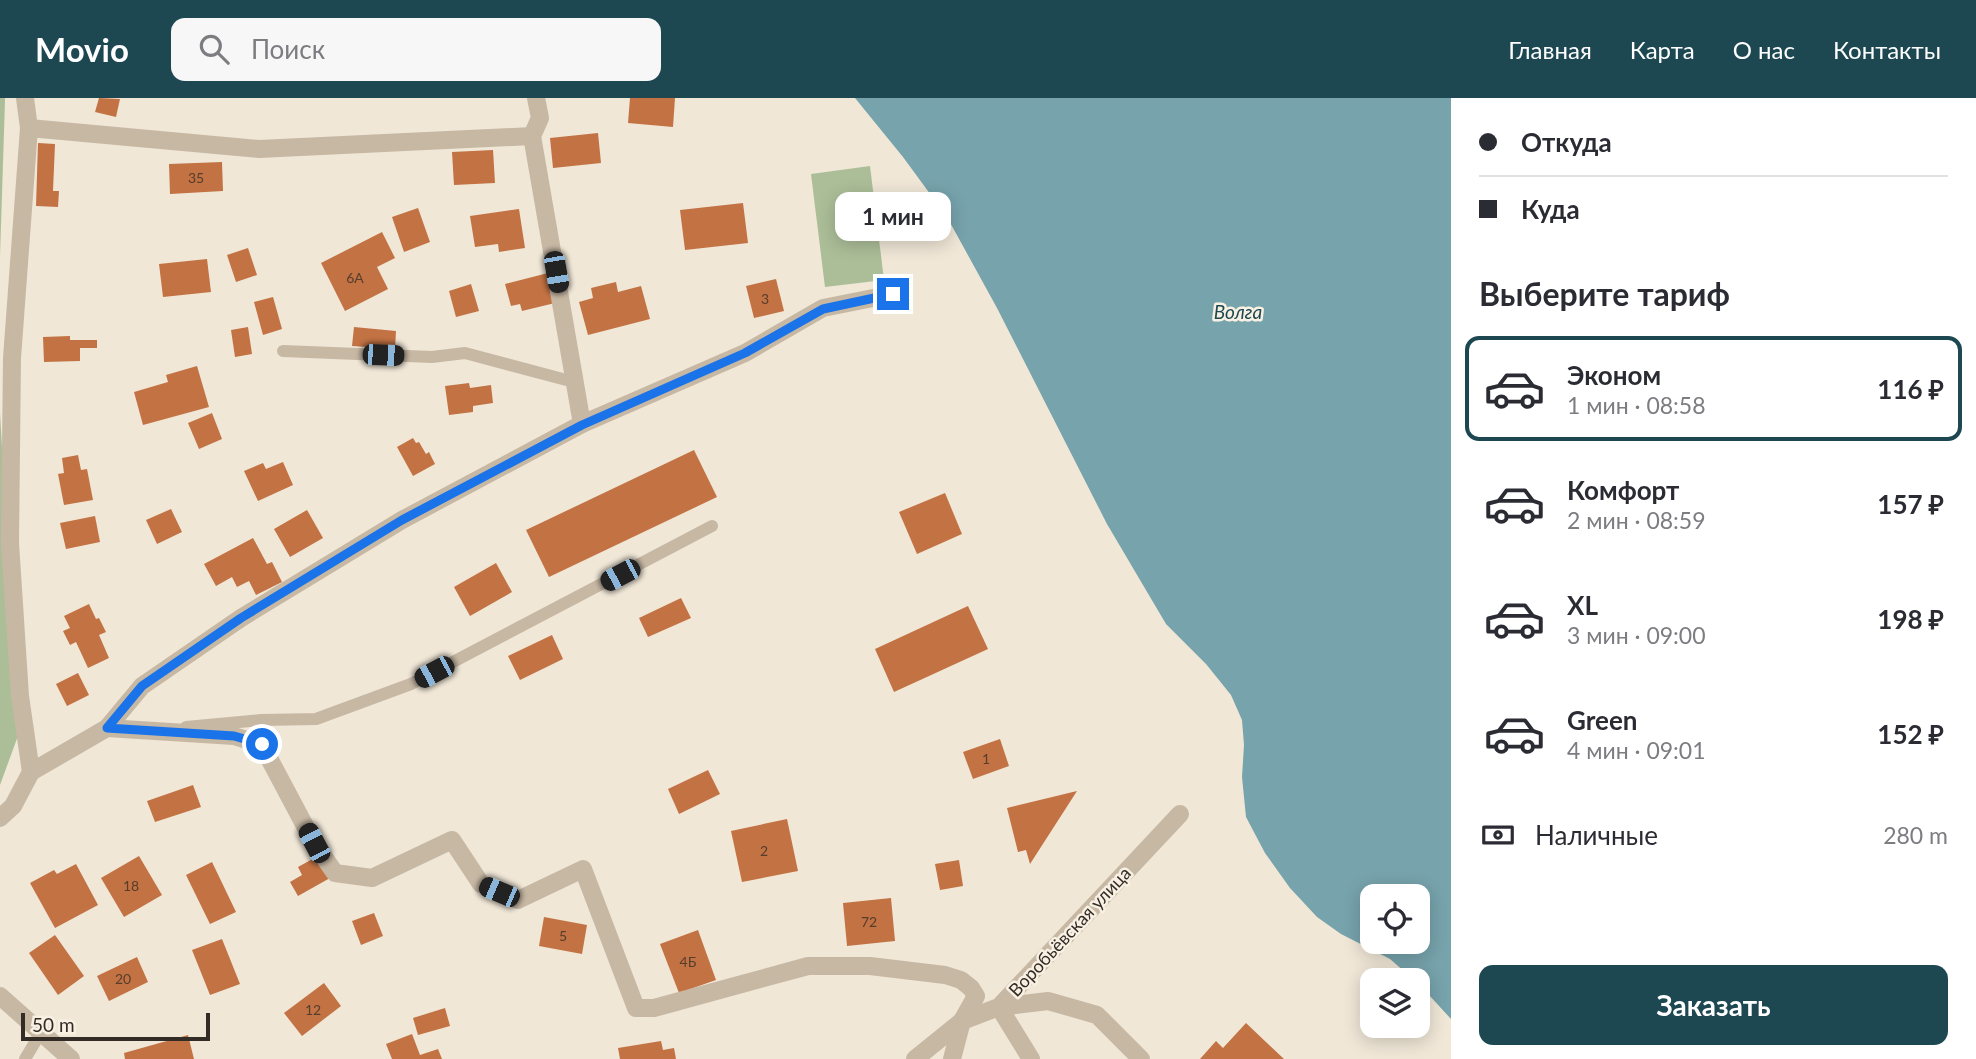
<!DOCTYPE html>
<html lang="ru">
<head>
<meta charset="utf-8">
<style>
  :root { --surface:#fff; --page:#f7f7f7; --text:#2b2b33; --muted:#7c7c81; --line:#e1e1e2; --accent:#1d4852 }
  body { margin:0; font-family:Lato,sans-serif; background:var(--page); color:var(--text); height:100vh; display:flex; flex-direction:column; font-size:26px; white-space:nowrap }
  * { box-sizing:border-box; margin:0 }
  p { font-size:23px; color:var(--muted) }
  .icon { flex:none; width:38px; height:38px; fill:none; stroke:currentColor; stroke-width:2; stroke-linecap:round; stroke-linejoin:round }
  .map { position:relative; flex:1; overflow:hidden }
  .side { display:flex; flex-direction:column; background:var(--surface); width:525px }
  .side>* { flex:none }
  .guide { display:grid; align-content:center; height:154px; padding:0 28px; background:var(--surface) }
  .buttons { position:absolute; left:1360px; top:786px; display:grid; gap:14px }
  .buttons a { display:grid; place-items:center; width:70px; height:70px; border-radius:14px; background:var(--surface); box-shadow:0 4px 18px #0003; font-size:35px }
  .scale { position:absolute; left:21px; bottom:18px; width:189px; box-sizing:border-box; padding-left:7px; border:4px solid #332b25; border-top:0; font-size:19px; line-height:24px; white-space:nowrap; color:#332b25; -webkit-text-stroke:5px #f8f1e3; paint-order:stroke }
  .end { position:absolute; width:32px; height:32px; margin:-16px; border:9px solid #1a73e8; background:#fff; box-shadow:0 0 0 4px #fff }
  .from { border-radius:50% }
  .bubble { position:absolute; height:49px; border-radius:14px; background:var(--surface); box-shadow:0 4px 18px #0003; font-size:23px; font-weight:700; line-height:49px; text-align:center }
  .car { position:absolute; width:21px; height:42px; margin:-21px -10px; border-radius:9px; box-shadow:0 0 5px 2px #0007; background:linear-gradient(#222 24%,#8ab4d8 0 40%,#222 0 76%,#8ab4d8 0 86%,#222 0) }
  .guide b { display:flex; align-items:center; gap:24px; height:66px; font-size:26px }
  .guide b+b { border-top:2px solid var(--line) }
  .guide i { width:18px; height:18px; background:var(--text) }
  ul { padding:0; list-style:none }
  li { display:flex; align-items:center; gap:21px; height:105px; margin:0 14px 10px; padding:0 14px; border:4px solid transparent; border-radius:14px }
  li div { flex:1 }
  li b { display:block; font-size:26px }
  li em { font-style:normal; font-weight:700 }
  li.selected { border-color:var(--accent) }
  li>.icon { width:63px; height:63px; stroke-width:1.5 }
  h2 { padding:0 28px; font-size:32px; line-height:84px }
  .pay { display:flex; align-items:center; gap:18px; height:77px; padding:0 28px; font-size:26px }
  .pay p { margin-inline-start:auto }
  .button { display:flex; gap:14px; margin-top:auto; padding:14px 28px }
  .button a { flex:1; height:80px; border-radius:14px; background:var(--accent); color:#fff; font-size:28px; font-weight:700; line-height:80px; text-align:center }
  header { display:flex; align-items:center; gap:42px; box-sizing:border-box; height:98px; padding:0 35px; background:var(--accent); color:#fff }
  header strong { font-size:33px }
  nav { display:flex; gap:38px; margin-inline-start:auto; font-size:24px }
  .search { width:490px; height:63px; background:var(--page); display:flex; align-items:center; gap:18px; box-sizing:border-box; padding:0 24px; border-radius:14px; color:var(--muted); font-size:26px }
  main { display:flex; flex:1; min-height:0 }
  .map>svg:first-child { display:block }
</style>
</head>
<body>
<header>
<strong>Movio</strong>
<div class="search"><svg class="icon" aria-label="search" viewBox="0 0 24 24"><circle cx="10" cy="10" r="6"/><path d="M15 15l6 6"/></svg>Поиск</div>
<nav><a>Главная</a><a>Карта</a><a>О нас</a><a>Контакты</a></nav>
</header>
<main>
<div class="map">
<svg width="1451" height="961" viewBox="0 0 1451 961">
  <rect width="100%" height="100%" fill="#f0e7d7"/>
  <g fill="#acbe98">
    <path d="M0 0H5V3L0 158Z"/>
    <path d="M870 68 884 182 825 189 811 76Z"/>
    <path d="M0 315 19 635 0 687Z"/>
  </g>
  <path fill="#77a3ac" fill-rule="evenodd" d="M855 0H1451V921L1418 885V882H1414L1390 861 1341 836 1317 819 1290 790 1265 755 1246 719 1242 679 1244 647 1242 622 1231 597 1206 566 1166 526 1107 426 997 210 947 119 903 59ZM1372 798H1418V844H1372Z"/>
  <g fill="#c27243">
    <path d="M99 0 120 1 116 19 95 14Z"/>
    <path d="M630 0H675L673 29 628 25Z"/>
    <path d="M598 35 601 65 553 70 550 40Z"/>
    <path d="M38 45 55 46 53 93H59L58 109 36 108Z"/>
    <path d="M493 52 495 85 454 87 452 54Z"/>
    <path d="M222 64 223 93 170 96 169 66Z"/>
    <path d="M743 105 748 145 685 152 680 112Z"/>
    <path d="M418 110 430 144 404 154 392 119Z"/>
    <path d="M519 111 525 150 499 154 498 146 475 149 470 118Z"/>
    <path d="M382 134 395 160 377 169 388 191 345 213 321 165Z"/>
    <path d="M248 150 257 177 236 184 227 157Z"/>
    <path d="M207 161 211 194 163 199 159 166Z"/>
    <path d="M548 175 555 205 522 213 520 206 511 208 505 186Z"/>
    <path d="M776 181 784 213 754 220 746 188Z"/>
    <path d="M616 184 618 194 641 188 650 221 588 237 579 204 593 200 591 190Z"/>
    <path d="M471 186 479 213 456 219 449 193Z"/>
    <path d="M273 199 282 231 263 237 254 204Z"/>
    <path d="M248 229 252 256 235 259 231 232Z"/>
    <path d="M354 229 396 233 395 251 352 248Z"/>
    <path d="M70 238V242H97V250H80V263L44 264 43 239Z"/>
    <path d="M197 268 209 309 143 327 134 294 168 284 166 277Z"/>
    <path d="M469 285 470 290 491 287 493 305 473 308V314L449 317 445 288Z"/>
    <path d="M212 315 222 341 199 351 188 325Z"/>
    <path d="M413 340 416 345 419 344 426 356 429 354 435 366 413 378 397 349Z"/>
    <path d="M694 352 717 399 549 479 526 432Z"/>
    <path d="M78 357 81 372 87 371 93 402 64 407 58 376 64 375 62 360Z"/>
    <path d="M283 364 293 387 258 403 244 373 263 365 266 371Z"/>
    <path d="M945 395 962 436 917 456 899 414Z"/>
    <path d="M171 411 182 434 157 446 146 422Z"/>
    <path d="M307 412 323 440 290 459 274 431Z"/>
    <path d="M95 418 100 444 66 451 60 425Z"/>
    <path d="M253 440 267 466 272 464 282 484 256 497 249 483 237 489 232 479 216 488 204 466Z"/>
    <path d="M496 465 512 494 470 518 454 489Z"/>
    <path d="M681 500 691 520 648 539 639 520Z"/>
    <path d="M89 506 96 521 99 520 106 534 99 537 109 560 88 570 76 544 70 547 63 533 70 530 64 518Z"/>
    <path d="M968 508 988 551 894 594 875 551Z"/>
    <path d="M552 537 563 561 520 582 508 558Z"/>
    <path d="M78 575 89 597 67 608 56 586Z"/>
    <path d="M1000 641 1009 668 973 681 963 654Z"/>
    <path d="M708 672 720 696 679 716 668 691Z"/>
    <path d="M193 687 201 709 155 724 147 703Z"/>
    <path d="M1077 693 1030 766 1026 752 1018 754 1007 710Z"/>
    <path d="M787 721 798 773 742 784 731 733Z"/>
    <path d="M139 758 162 797 124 819 101 780Z"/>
    <path d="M318 758 330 780 298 798 290 784 302 777 298 769Z"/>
    <path d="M959 762 963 788 940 792 935 766Z"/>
    <path d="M212 764 236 814 210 826 186 777Z"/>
    <path d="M76 766 98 807 55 830 30 785 54 772 57 776Z"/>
    <path d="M891 800 895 843 847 848 843 805Z"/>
    <path d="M374 815 383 838 361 847 352 823Z"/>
    <path d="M544 819 587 827 582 856 539 848Z"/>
    <path d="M698 832 716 882 679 895 660 846Z"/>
    <path d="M55 837 84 878 58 897 29 855Z"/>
    <path d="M222 841 240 886 210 897 192 852Z"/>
    <path d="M137 859 148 884 109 903 97 878Z"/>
    <path d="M324 885 341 908 302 938 284 915Z"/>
    <path d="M445 910 450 928 418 937 413 920Z"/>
    <path d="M1246 925 1284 961H1200L1216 943 1223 950Z"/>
    <path d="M412 936 420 957 438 951 442 961H392L386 946Z"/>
    <path d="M188 937 194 961H125L124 955Z"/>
    <path d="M661 943 663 952 674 950 676 961H620L618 950Z"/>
  </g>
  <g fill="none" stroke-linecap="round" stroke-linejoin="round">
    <g stroke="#c7b8a4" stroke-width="12">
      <path d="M283 253 432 259 465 255 574 284"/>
      <path d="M186 629 261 622 316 621 411 586 712 428"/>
      <path d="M25 961 41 934"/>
    </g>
    <g stroke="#c7b8a4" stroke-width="18">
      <path d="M25 0 29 30 12 260 10 445 20 598 31 674"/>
      <path d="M536 0 540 20 532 38 582 326"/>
      <path d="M29 30 259 51 532 38"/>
      <path d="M107 630 234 638 262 647 314 745 335 775 372 780 452 742 481 786 518 802 583 771 636 910H654L808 868H870L945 877 961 882 971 890 976 898 962 923 952 961"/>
      <path d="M31 674 107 630 142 588 241 520 402 422 582 326 745 255 823 210 893 196"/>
      <path d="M0 720 13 708 31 674"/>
      <path d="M0 898 71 961"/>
      <path d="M915 961 962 923 999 909 1180 716"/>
      <path d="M1031 961 999 909 1048 903 1097 917 1141 961"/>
    </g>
  </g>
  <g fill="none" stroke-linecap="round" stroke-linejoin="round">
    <path stroke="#1a73e8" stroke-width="9" d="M262 646 234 638 107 630 142 588 241 520 402 422 582 327 745 255 823 211 893 196"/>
  </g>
  <g text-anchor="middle" stroke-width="5" stroke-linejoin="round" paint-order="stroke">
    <g font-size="14" fill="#573d2c">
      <text x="196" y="85">35</text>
      <text x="355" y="185">6А</text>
      <text x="765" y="206">3</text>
      <text x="986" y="666">1</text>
      <text x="764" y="758">2</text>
      <text x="131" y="793">18</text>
      <text x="869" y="829">72</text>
      <text x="563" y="843">5</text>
      <text x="688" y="869">4Б</text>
      <text x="123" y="886">20</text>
      <text x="313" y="917">12</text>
    </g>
    <g font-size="18" fill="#332b25" stroke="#f8f1e3">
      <text transform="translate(1070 834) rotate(-47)" y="6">Воробьёвская улица</text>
    </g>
    <g font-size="19" font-style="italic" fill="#1d4852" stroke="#f8f1e3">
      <text x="1238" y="221">Волга</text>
    </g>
  </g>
</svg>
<div class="buttons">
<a><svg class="icon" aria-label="locate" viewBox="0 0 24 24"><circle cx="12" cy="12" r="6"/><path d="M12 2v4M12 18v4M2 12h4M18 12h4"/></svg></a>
<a><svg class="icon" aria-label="layers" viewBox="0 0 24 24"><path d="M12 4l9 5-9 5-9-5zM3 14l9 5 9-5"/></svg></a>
</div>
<div class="scale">50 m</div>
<i class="end from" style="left:262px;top:646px"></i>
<i class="end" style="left:893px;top:196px"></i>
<div class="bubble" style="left:835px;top:94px;width:116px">1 мин</div>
<i class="car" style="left:556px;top:174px;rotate:170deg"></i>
<i class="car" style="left:383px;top:257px;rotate:92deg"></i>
<i class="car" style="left:620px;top:477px;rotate:242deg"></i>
<i class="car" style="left:434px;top:574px;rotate:242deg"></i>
<i class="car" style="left:314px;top:745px;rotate:332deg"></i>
<i class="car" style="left:499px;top:794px;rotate:293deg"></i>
</div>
<section class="side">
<div class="guide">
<b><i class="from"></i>Откуда</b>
<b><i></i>Куда</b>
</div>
<h2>Выберите тариф</h2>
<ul>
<li class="selected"><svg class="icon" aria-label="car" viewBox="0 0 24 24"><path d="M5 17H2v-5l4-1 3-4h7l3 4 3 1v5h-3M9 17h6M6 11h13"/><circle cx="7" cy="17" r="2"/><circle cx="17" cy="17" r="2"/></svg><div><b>Эконом</b><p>1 мин · 08:58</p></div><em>116 ₽</em></li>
<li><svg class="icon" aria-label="car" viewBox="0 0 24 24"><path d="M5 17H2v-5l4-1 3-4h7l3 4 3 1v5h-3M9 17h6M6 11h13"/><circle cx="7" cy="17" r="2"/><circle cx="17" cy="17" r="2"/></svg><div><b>Комфорт</b><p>2 мин · 08:59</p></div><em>157 ₽</em></li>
<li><svg class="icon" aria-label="car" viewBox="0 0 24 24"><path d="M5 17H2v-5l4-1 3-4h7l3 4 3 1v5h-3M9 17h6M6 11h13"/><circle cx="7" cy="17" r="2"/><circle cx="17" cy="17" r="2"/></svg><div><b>XL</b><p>3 мин · 09:00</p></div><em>198 ₽</em></li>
<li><svg class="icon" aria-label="car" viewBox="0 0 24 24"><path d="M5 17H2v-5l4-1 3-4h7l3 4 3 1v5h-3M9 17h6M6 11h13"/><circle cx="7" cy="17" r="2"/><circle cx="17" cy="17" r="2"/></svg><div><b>Green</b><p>4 мин · 09:01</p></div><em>152 ₽</em></li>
</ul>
<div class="pay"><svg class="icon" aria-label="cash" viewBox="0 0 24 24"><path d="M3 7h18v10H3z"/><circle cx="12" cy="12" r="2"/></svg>Наличные<p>280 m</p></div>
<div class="button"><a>Заказать</a></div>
</section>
</main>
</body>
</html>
